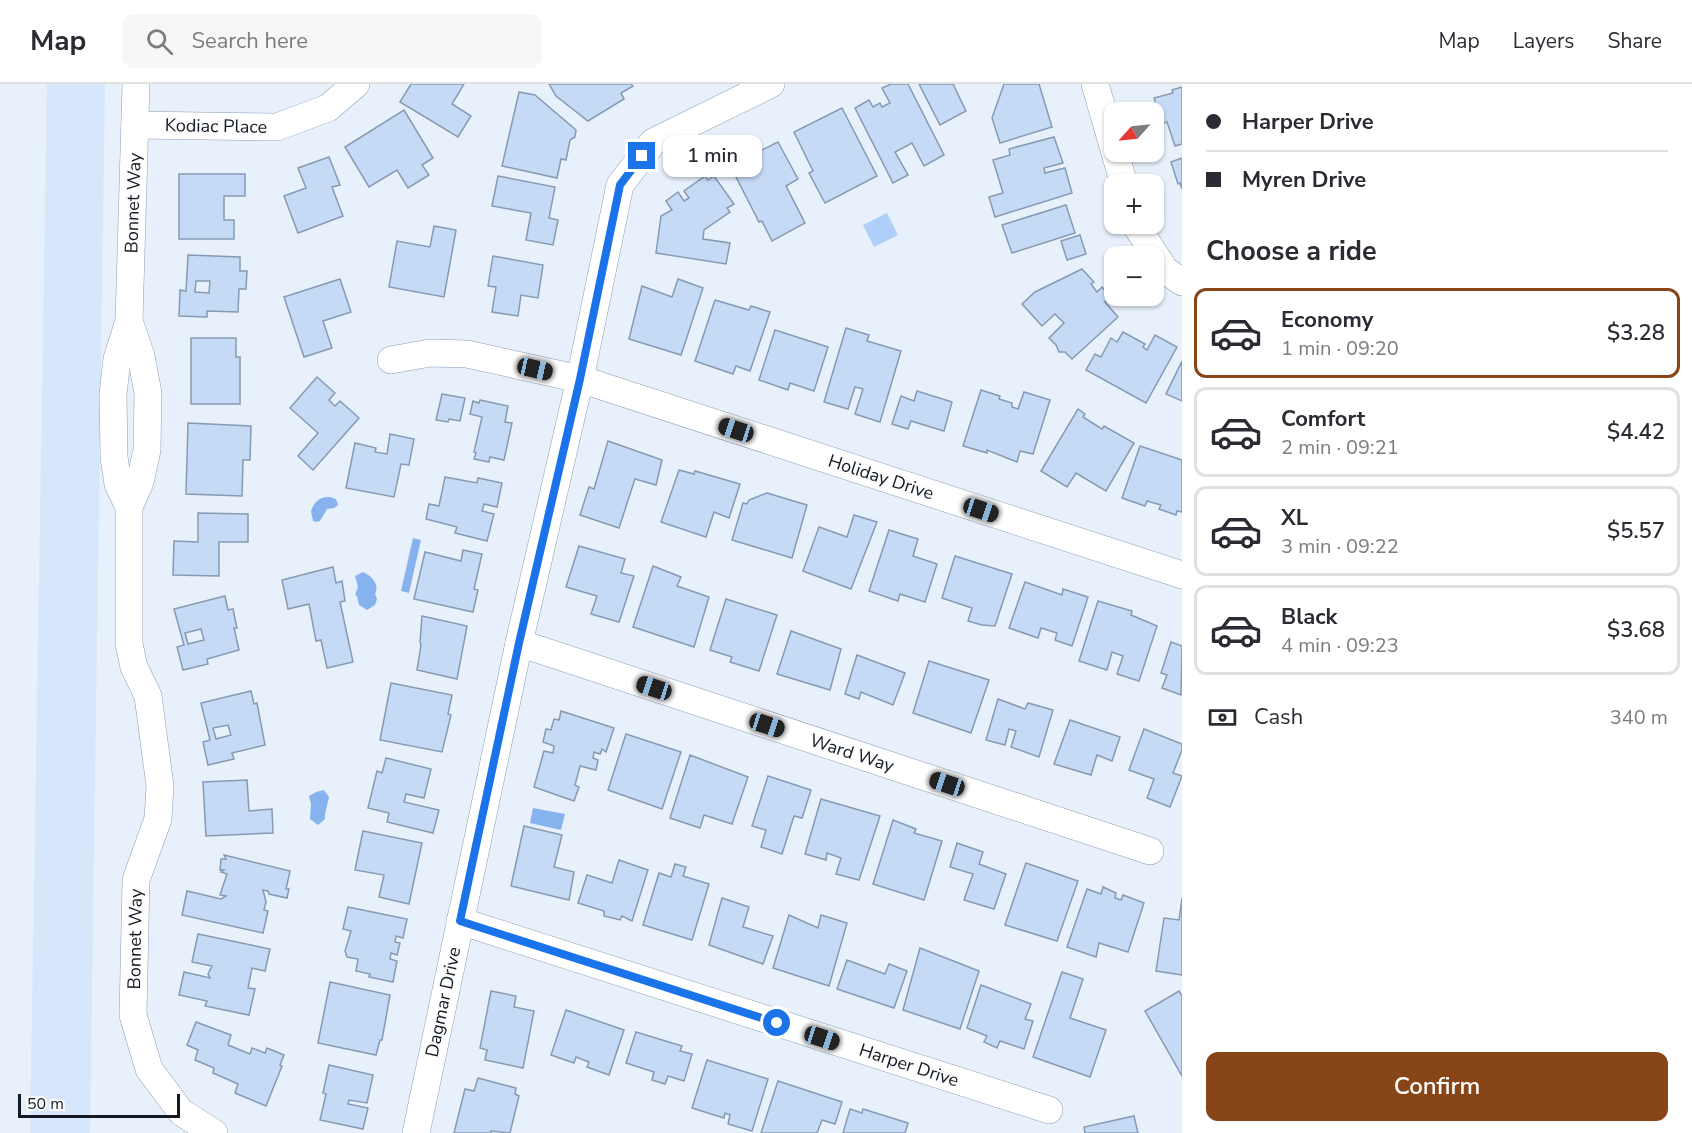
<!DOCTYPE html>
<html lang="en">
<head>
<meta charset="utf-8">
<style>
  :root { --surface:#fff; --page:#f7f7f7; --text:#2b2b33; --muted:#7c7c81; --line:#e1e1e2; --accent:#884517 }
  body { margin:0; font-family:"Nunito Sans",sans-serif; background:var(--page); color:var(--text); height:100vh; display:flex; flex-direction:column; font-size:22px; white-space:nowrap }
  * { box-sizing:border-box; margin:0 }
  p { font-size:20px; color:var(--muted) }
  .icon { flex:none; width:33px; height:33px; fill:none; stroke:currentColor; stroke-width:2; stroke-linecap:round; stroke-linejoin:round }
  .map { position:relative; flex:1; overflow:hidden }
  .panel { display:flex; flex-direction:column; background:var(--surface); width:510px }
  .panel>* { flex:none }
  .hud { display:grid; align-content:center; height:132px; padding:0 24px; background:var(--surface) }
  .needle { width:39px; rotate:243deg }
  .fabs { position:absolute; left:1104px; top:18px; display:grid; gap:12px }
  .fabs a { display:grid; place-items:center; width:60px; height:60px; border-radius:12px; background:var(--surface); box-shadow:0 2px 4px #0004; font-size:30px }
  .scale { position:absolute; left:18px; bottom:15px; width:162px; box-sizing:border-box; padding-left:6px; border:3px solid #131a24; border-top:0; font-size:16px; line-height:21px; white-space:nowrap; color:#131a24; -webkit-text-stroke:4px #fcfcfc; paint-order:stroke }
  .end { position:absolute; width:27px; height:27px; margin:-14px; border:8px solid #1a73e8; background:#fff; box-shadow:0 0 0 3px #fff }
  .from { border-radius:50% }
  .bubble { position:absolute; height:42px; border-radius:12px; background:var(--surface); box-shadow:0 2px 4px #0004; font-size:20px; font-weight:600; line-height:42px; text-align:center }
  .car { position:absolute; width:18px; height:36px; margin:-18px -9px; border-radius:8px; box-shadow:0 0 4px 2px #0007; background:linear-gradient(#222 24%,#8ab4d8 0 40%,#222 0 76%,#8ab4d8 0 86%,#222 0) }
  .hud b { display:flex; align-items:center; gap:21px; height:57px; font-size:22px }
  .hud b+b { border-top:2px solid var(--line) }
  .hud i { width:15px; height:15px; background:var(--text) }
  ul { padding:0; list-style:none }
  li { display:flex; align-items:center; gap:18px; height:90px; margin:0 12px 9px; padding:0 12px; border:3px solid var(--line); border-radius:12px }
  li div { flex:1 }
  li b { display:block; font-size:22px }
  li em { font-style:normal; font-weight:600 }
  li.active { border-color:var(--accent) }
  li>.icon { width:54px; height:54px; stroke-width:1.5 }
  h2 { padding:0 24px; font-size:27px; line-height:72px }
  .pay { display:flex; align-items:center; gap:15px; height:66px; padding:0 24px; font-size:22px }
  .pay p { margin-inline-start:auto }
  .action { display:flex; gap:12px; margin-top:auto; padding:12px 24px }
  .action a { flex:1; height:69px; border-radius:12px; background:var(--accent); color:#fff; font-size:24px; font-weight:600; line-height:69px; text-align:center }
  header { display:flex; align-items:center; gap:36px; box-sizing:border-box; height:84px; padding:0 30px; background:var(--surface); border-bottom:2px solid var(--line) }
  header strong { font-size:28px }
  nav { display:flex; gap:33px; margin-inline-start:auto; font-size:21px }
  .search { width:420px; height:54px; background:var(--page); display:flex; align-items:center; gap:15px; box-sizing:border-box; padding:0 21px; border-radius:12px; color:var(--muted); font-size:22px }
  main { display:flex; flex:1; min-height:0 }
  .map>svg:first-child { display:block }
</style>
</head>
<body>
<header>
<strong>Map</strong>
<div class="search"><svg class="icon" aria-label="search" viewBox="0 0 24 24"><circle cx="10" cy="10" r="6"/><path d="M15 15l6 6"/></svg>Search here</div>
<nav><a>Map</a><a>Layers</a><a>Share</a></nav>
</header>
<main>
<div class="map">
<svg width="1182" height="1049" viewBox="0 0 1182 1049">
  <rect width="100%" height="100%" fill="#e7f0fb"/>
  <path fill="#d7e7fb" d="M47 0H105L90 1049H30Z"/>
  <path fill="#aecffa" d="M887 129 898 151 874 163 863 141Z"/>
  <g fill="#86b3ed">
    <path d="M330 413 336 415 338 421 334 424 327 425 320 437 316 438 313 437 311 427C314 418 320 412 330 413Z"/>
    <path d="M413 454 421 456 409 509 401 507Z"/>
    <path d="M363 488C372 492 380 501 375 510L377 515 375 521 367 526 359 521 357 512 355 511 358 503 355 492Z"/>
    <path d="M324 706 329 713 325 730V735L318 741 310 735 311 720 309 712 316 708Z"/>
    <path d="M533 724 565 730 561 746 530 739Z"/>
  </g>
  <g fill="#c5daf5" stroke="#879ab3" stroke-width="1.5" fill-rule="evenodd">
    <path d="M411 0H464L452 20 471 32 458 53 400 18Z"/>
    <path d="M549 0H631L633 2 621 9 624 15 588 37 556 12Z"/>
    <path d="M891 0H908L944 71 924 82 912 59 895 68 908 91 893 99 855 24 869 16 873 23 880 19 882 23 890 19 882 4Z"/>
    <path d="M919 0H953L966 27 940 41Z"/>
    <path d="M1004 0H1039L1052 43 1000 59 992 34Z"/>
    <path d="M1182 3V60L1175 62 1167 38 1162 40 1154 14 1173 9 1172 6Z"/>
    <path d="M519 8 535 11 576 46 575 53 570 56 566 76 561 75 557 94 502 82Z"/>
    <path d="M842 24 877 92 825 119 809 89 813 87 794 48Z"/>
    <path d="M404 26 433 74 422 81 429 91 408 104 397 86 369 103 345 63Z"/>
    <path d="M1054 53 1063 79 1044 84 1045 89 1065 84 1072 109 995 133 989 113 1003 109 993 76 1010 71 1009 65Z"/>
    <path d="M778 58 798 95 786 102 805 139 772 157 762 137 759 138 733 87 756 74 754 70Z"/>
    <path d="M329 73 340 101 332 103 343 132 298 149 284 112 306 104 298 84Z"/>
    <path d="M1182 74V105L1180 99 1178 100 1171 78Z"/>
    <path d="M179 90H245V112H224V136H234V155H179Z"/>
    <path d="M498 92 555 103 549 134 558 136 553 161 526 156 531 129 492 122Z"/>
    <path d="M705 92 708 96 714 92 734 120 727 124 730 128 704 146 703 155 730 159 726 180 656 169 661 132 672 126 666 117 678 108 684 117 689 114 684 107Z"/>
    <path d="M1066 121 1075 149 1012 169 1002 141Z"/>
    <path d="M434 142 456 146 444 213 389 203 397 157 430 163Z"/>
    <path d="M1080 151 1086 170 1067 176 1061 157Z"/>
    <path d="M188 171 240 173V187H247L246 205H239L238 228 207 227V233L179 232 180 206 186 207ZM196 197H210L209 209 195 208Z"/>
    <path d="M493 172 543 181 538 214 521 211 518 232 492 228 496 203 488 202Z"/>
    <path d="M1082 185 1094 198 1091 200 1097 208 1102 203 1110 213 1105 218 1118 233 1072 275 1065 268H1059L1056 261 1049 254 1064 239 1055 230 1042 242 1022 220 1035 208Z"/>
    <path d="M340 195 351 228 323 237 332 264 304 273 284 213Z"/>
    <path d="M678 195 703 204 681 271 629 255 642 202 672 213Z"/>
    <path d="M715 216 749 226 751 222 770 228 750 287 736 282 733 290 695 277Z"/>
    <path d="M846 244 869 251 867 257 901 267 880 338 855 330 863 305 855 303 848 325 824 318Z"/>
    <path d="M775 246 828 263 814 307 790 299 788 306 759 296Z"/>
    <path d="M1123 248 1145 260 1143 263 1147 266 1155 251 1177 263 1146 319 1086 286 1095 270 1101 273 1111 254 1117 258Z"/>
    <path d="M191 254H236V273H240V320H191Z"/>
    <path d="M1182 277V317L1166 310Z"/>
    <path d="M317 293 335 309 329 316 335 322 340 317 359 334 313 386 298 372 318 349 290 324Z"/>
    <path d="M981 306 1000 312 999 315 1012 319V323L1018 325 1024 308 1050 316 1033 370 1020 367 1017 378 987 366V369L963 362Z"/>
    <path d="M917 307 952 318 944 347 911 337 908 345 892 340 901 312 914 317Z"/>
    <path d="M442 310 465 314 460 337 449 335 448 338 436 336Z"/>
    <path d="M480 316 508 322 505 338 512 339 504 376 490 373 489 378 474 375 476 369 474 368 482 333 470 330 473 317 479 319Z"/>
    <path d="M1078 325 1085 330 1083 333 1102 345 1104 342 1134 359 1106 407 1076 389 1067 403 1041 387Z"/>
    <path d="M188 339 251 342 250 376H243L242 412 186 410Z"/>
    <path d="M390 350 414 355 409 381 401 380 394 413 346 404 355 359 376 364 375 368 387 370Z"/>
    <path d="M608 357 662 376 656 401 635 395 619 444 580 431 589 403 594 405Z"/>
    <path d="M1140 362 1182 376V428L1177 427 1176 431 1159 425 1161 421 1147 417 1145 422 1122 414Z"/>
    <path d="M679 386 694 390 695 387 740 400 729 434 714 428 706 453 661 438Z"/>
    <path d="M445 393 477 399 478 394 502 399 497 423 484 420 482 427 494 430 487 457 455 449 457 443 426 435 429 420 439 422Z"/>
    <path d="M767 409 807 421 792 474 732 456 743 419 747 420 749 416Z"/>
    <path d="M198 429 248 430V458H219V492L173 491 174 457 198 458Z"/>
    <path d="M854 431 877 438 851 505 803 487 819 443 847 453Z"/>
    <path d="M889 446 918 455 913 472 937 480 925 518 900 510 898 517 869 507Z"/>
    <path d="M579 462 625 475 621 489 634 492 619 538 591 530 597 512 566 503Z"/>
    <path d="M463 466 482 470 474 505 478 506 473 528 414 515 425 468 461 477Z"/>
    <path d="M955 472 1012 490 995 542 982 541 968 537 972 524 942 514Z"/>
    <path d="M653 482 681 493 677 502 709 513 694 563 633 543Z"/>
    <path d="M333 483 336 499 342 497 345 517 340 518 353 578 327 584 321 556 316 557 309 520 288 525 282 496Z"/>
    <path d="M1025 498 1062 511 1063 505 1088 513 1072 562 1055 556 1057 549 1041 544 1038 554 1009 544Z"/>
    <path d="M225 512 228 526 233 525 237 544H234L239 566 207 575 208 580 183 586 177 563 184 561 174 525ZM201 545 204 556 188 560 185 549Z"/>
    <path d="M726 515 777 531 759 587 730 578 732 573 710 566Z"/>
    <path d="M1098 517 1132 527 1131 531 1157 542 1139 597 1117 590 1123 572 1112 568 1107 586 1079 577Z"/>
    <path d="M422 532 467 542 457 595 417 586 421 561 420 558Z"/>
    <path d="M791 547 841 565 830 606 777 590Z"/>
    <path d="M1171 558 1182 562 1181 611 1162 604 1167 591 1161 589Z"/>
    <path d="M857 571 905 589 893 621 861 608 859 615 845 610Z"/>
    <path d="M929 577 989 596 971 649 913 629Z"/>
    <path d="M391 599 452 611 448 630 451 631 442 668 380 656Z"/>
    <path d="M251 607 254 620 257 619 265 661 232 669 234 675 208 681 203 658 210 656 201 619ZM228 641 231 651 216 655 213 644Z"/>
    <path d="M998 615 1025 625 1028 619 1053 626 1039 673 1011 663 1016 647 1009 645 1005 661 986 656Z"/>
    <path d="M561 627 614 644 606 668 602 665 600 670 594 668 593 674 598 676 596 686 580 682 575 701 579 703 574 717 534 703 544 667 553 669 554 662 543 658 546 645 551 646 554 635 559 636Z"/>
    <path d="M1070 636 1120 653 1112 677 1097 671 1091 691 1054 680Z"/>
    <path d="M1144 645 1182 660V666L1173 689 1182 692 1170 723 1147 714 1154 695 1129 686Z"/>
    <path d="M626 650 681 668 662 725 608 706Z"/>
    <path d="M690 671 748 693 732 740 704 731 700 744 670 734Z"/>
    <path d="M386 674 431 685 424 714 406 710 404 718 439 726 433 749 387 738 389 729 368 724 377 687 382 689Z"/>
    <path d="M768 692 811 706 802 734 794 732 782 770 761 763 766 746 752 742Z"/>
    <path d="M247 696 249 727 272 725 273 749 206 752 203 698Z"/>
    <path d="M821 715 880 732 859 796 836 790 841 774 827 769 826 776 805 770Z"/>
    <path d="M893 736 916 745 914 749 942 757 924 816 873 800Z"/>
    <path d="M524 742 562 751 554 783 574 788 569 816 511 802Z"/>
    <path d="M363 747 422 759 409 820 379 813 384 791 355 786Z"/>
    <path d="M957 759 983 768 979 780 1006 790 994 825 964 816 973 790 950 783Z"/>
    <path d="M224 771 290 787 286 805H289L287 814 269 810 268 807 263 806 266 818 264 826 268 827 263 849 182 831 187 807 221 815 226 812 220 811 227 790 221 788 224 786H220L221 775H226Z"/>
    <path d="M619 776 648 786 632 837 622 832 620 836 604 832V827L578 819 587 791 612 799Z"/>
    <path d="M1026 779 1078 797 1057 857 1005 841Z"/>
    <path d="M675 780 686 783 683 792 709 800 692 856 643 841 659 789 671 793Z"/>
    <path d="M1103 803 1116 809 1115 814 1121 816 1123 811 1144 819 1128 868 1099 859 1096 873 1067 863 1087 805 1101 810Z"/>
    <path d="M722 814 749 823 743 843 773 852 763 880 709 861Z"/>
    <path d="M1182 814V891L1156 887 1164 834 1179 836Z"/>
    <path d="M348 823 407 835 403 854 396 852 395 858 400 859 397 871 391 869 390 875 397 877 393 898 369 893 370 890 356 887 358 875 347 873 345 867 351 847 343 845Z"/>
    <path d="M789 831 818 844 821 831 847 839 829 902 773 884Z"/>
    <path d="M198 850 270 865 265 887 252 884 248 904 255 905 249 931 205 922 207 917 179 911 184 888 210 894 208 890 212 882 192 878Z"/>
    <path d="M920 864 979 887 960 945 903 926Z"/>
    <path d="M847 876 885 890 889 880 907 887 894 924 837 905Z"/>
    <path d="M1062 888 1083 895 1070 934 1106 946 1090 993 1033 973Z"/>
    <path d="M330 898 390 911 382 956H380L376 971 318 959Z"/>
    <path d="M981 901 1031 920 1025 935 1033 937 1024 965 1000 957 997 964 984 958 987 952 967 944Z"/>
    <path d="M491 907 516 912 514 923 534 927 523 984 485 976 487 966 480 964Z"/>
    <path d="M1179 907 1182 912V992L1145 927Z"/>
    <path d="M566 926 624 946 609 991 587 983 589 978 576 973 574 979 551 971Z"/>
    <path d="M196 938 231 951 228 961 250 970 252 964 265 969 267 964 284 971 280 981 282 982 266 1022 235 1009 238 1000 213 989 214 984 195 976 198 966 187 961Z"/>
    <path d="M636 948 682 962 680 967 692 970 684 997 668 992 665 1000 652 996 654 988 626 979Z"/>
    <path d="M707 976 768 995 752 1047 728 1040 730 1031 725 1029 724 1034 692 1024Z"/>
    <path d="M329 981 373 991 367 1019 349 1016 348 1020 368 1024 363 1045 320 1036 326 1010 323 1009Z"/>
    <path d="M478 994 516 1004 515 1010 519 1012 510 1049 491 1047V1049H454L465 1005 474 1007Z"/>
    <path d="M778 997 842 1018 835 1040 822 1036 817 1049H761Z"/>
    <path d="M850 1025 862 1029 863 1025 908 1039 905 1049H843Z"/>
    <path d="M1134 1032 1138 1049H1085L1084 1043Z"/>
  </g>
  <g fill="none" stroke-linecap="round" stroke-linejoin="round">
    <defs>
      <g id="minor">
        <path d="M1095 0 1124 100"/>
        <path d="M135 41 277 43 328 24 356 0"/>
        <path d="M1135 140 1165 186 1182 198"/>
        <path d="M129 237 141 272 148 309 147 366 140 398 129 423V560L134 583 148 612 160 702 158 735 136 796 133 931 149 985 181 1028 214 1049"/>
        <path d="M391 276 430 269 467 270 580 295 1182 491"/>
        <path d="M129 423 118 400 114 373 113 310 117 275 129 237 136 0"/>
        <path d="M519 559 1150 767"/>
        <path d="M460 837 1049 1026"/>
        <path d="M416 1049 519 559 580 295 620 101 653 58 771 0"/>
      </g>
    </defs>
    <use href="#minor" stroke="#8b9fb8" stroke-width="28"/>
    <use href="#minor" stroke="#fff" stroke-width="27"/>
  </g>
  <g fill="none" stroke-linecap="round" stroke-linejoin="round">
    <path stroke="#1a73e8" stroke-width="8" d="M642 72 620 101 580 295 519 559 460 837 777 939"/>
  </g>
  <g text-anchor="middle" stroke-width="5" stroke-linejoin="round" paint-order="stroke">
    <g font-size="18" fill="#131a24" stroke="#fcfcfc">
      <text transform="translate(216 42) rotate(1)" y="6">Kodiac Place</text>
      <text transform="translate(133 119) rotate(-88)" y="6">Bonnet Way</text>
      <text transform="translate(881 393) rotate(18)" y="6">Holiday Drive</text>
      <text transform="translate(852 669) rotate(18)" y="6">Ward Way</text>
      <text transform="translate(135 855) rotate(-89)" y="6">Bonnet Way</text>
      <text transform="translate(443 918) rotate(-78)" y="6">Dagmar Drive</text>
      <text transform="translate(909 981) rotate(18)" y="6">Harper Drive</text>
    </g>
  </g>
</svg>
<div class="fabs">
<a><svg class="needle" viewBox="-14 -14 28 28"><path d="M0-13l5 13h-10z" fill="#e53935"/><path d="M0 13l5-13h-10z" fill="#7c7c81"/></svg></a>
<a>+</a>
<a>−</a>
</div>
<div class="scale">50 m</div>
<i class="end from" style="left:777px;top:939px"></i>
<i class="end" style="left:642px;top:72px"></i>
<div class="bubble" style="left:663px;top:51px;width:99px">1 min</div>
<i class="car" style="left:535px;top:285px;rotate:103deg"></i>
<i class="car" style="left:736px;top:346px;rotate:288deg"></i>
<i class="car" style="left:981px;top:426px;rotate:108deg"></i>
<i class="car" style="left:654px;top:604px;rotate:288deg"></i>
<i class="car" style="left:767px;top:641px;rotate:108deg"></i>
<i class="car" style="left:947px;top:700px;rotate:288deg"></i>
<i class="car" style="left:822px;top:954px;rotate:108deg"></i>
</div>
<section class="panel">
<div class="hud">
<b><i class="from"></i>Harper Drive</b>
<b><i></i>Myren Drive</b>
</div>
<h2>Choose a ride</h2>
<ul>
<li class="active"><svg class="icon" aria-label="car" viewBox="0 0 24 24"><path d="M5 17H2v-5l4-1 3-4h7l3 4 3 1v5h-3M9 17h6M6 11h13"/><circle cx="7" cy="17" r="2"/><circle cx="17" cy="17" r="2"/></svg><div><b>Economy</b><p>1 min · 09:20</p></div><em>$3.28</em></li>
<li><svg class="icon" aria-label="car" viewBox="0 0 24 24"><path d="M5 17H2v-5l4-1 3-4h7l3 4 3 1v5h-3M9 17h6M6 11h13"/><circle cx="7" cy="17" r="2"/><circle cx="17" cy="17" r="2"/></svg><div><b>Comfort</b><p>2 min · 09:21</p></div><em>$4.42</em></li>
<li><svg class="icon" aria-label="car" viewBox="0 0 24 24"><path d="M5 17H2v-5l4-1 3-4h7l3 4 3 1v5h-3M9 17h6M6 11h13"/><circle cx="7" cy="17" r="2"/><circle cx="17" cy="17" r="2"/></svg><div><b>XL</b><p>3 min · 09:22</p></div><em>$5.57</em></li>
<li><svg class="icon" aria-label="car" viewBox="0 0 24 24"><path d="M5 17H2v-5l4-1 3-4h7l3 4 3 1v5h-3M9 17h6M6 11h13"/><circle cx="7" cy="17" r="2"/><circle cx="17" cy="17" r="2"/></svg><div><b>Black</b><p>4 min · 09:23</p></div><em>$3.68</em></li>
</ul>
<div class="pay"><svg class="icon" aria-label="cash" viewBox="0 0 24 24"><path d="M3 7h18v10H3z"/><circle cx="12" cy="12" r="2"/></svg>Cash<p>340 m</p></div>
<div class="action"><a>Confirm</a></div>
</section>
</main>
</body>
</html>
